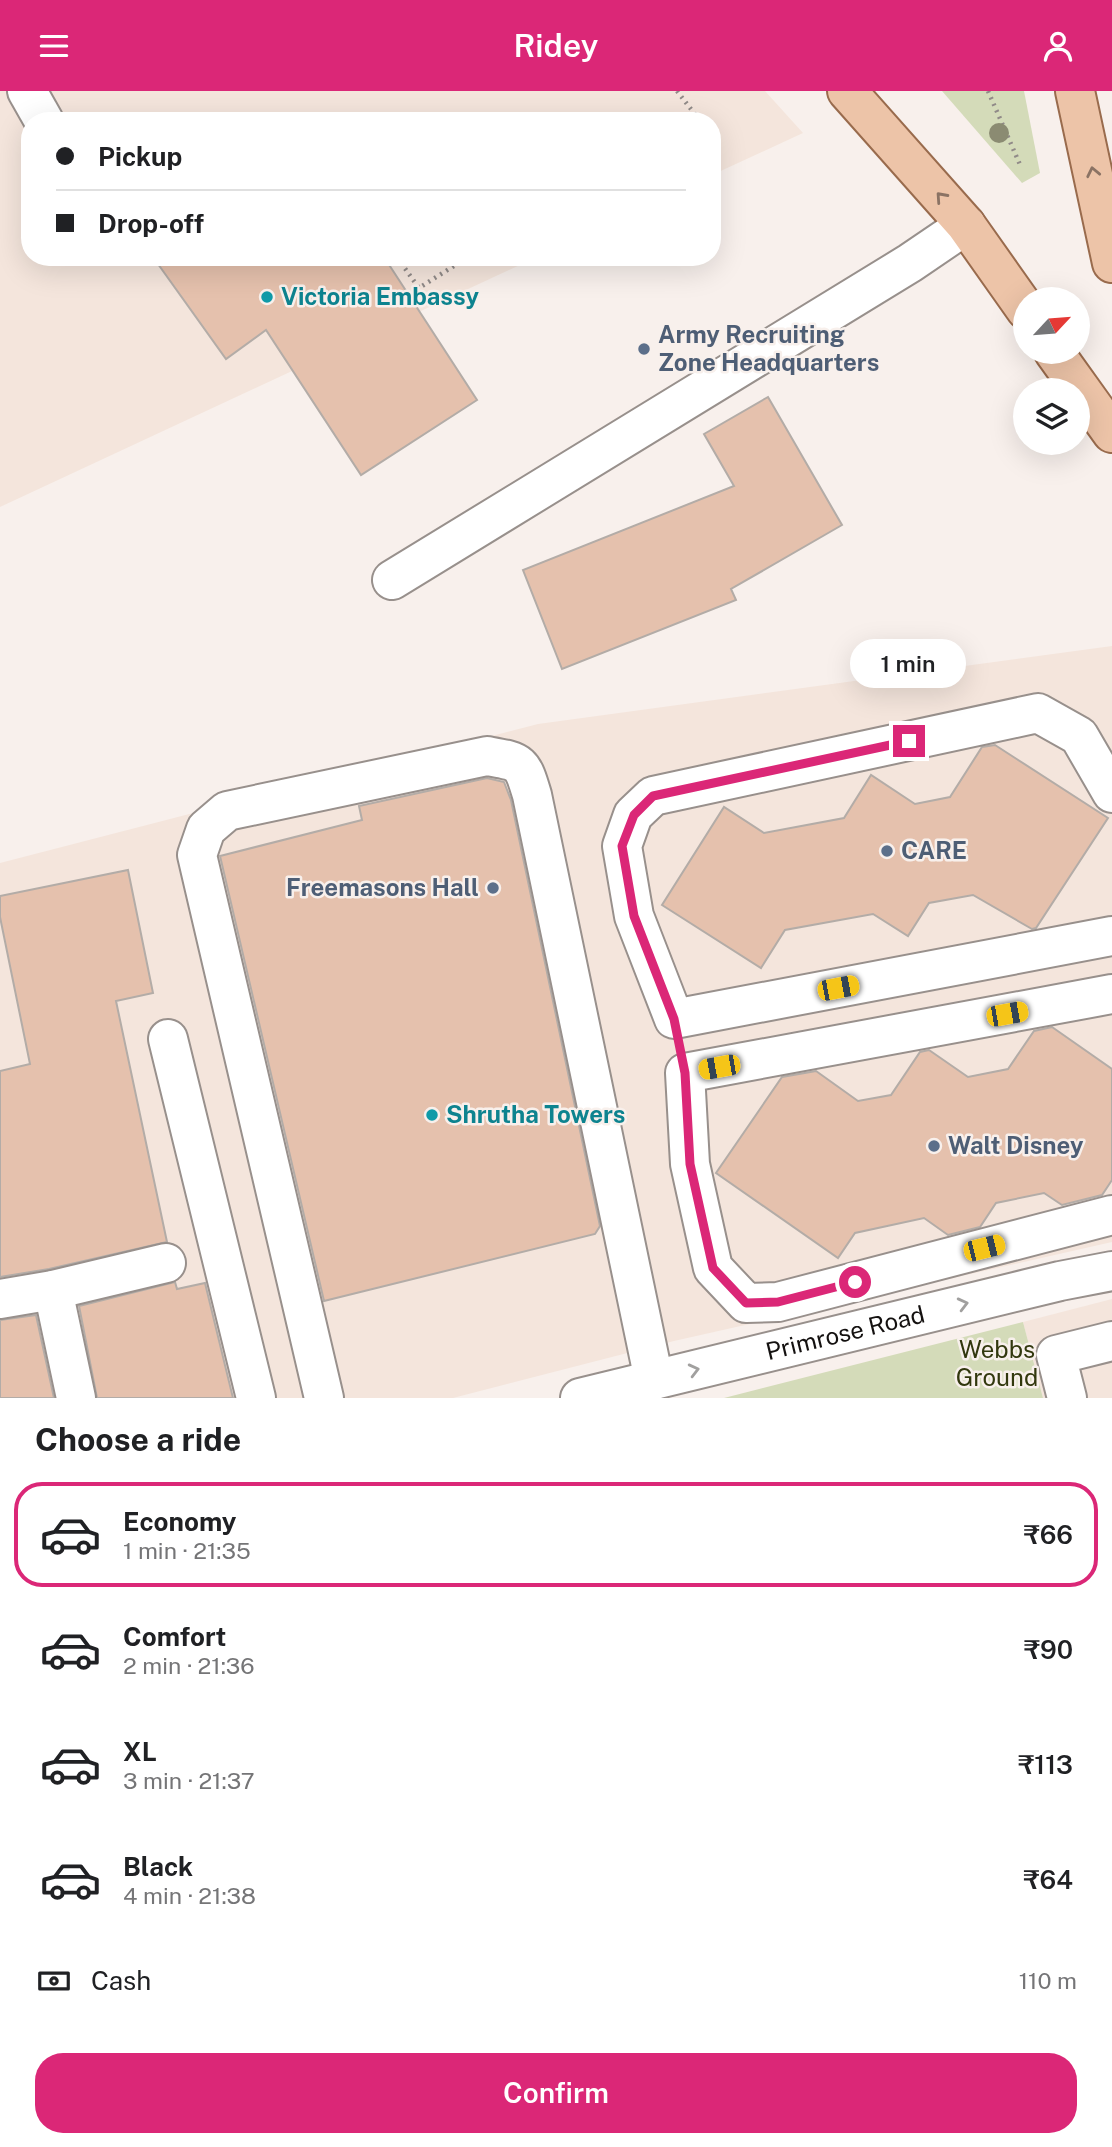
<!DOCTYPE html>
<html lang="en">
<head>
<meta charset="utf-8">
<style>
  :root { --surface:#fff; --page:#f6f6f6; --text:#202124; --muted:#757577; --line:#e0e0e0; --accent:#db2777 }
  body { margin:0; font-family:"Public Sans",sans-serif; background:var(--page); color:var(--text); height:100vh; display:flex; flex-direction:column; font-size:26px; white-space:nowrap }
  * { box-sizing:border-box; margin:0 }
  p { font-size:23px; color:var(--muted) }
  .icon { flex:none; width:38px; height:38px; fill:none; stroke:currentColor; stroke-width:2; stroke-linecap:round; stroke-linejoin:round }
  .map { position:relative; height:1307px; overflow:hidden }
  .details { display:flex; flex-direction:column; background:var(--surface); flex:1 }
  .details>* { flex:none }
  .top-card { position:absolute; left:21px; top:21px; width:700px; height:154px; border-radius:28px; box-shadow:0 7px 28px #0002; display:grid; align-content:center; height:154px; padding:0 35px; background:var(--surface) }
  .needle { width:46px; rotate:64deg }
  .controls { position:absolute; left:1013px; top:196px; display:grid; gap:14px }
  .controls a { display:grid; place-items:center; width:77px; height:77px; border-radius:50%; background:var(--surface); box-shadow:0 7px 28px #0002; font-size:35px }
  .end { position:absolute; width:32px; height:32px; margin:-16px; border:9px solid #db2777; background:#fff; box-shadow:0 0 0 4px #fff }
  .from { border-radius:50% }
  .bubble { position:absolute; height:49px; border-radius:24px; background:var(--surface); box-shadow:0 7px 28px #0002; font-size:23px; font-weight:600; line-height:49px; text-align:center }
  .car { position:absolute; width:21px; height:42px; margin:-21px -10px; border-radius:9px; box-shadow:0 0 5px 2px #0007; background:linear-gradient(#f5c518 24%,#345 0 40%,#f5c518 0 76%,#345 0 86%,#f5c518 0) }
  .top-card b { display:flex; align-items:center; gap:24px; height:66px; font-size:26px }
  .top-card b+b { border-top:2px solid var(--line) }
  .top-card i { width:18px; height:18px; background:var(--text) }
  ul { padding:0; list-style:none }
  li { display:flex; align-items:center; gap:21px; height:105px; margin:0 14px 10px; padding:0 21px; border:4px solid transparent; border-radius:28px }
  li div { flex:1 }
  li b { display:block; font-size:26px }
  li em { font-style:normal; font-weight:600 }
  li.current { border-color:var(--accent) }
  li>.icon { width:63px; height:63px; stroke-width:1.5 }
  h2 { padding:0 35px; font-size:32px; line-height:84px }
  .pay { display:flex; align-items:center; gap:18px; height:77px; padding:0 35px; font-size:26px }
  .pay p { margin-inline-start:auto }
  .button { display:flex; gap:14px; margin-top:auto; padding:14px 35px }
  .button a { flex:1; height:80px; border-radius:28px; background:var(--accent); color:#fff; font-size:28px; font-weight:600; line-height:80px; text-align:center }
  header { display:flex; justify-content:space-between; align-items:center; height:91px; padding:0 35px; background:var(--accent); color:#fff; font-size:32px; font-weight:600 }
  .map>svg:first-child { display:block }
</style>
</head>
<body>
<header><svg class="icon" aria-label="menu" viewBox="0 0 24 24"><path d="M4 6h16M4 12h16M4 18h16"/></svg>Ridey<svg class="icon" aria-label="person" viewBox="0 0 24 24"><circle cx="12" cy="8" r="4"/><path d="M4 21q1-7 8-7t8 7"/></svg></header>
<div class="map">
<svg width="1112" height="1307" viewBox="0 0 1112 1307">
  <rect width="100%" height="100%" fill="#f8f0ec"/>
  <g fill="#f4e5dc">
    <path d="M0 0H765L803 42 712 84V30H30V166H537L0 416Z"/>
    <path d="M1112 555V1151L674 1250 453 1307H0V772L538 633Z"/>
    <path d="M1112 1208V1307H1043L1023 1231Z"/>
  </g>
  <g fill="#d4dbb9">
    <path d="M942 0H1024L1040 82 1022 92Z"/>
    <path d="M1023 1231 1043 1307H724Z"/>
  </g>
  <g fill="#e5c1ad" stroke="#b3aca7" stroke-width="2">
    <path d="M153 166H384L477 309 361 384 266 239 226 268Z"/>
    <path d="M768 306 842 434 731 498 736 509 562 578 523 479 734 395 704 343Z"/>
    <path d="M995 654 1108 727 1036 837 1032 838 973 804 929 812 908 845 873 823 785 839 761 877 662 814 724 716 764 742 844 727 871 684 915 713 950 706 982 656Z"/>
    <path d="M487 687 504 691 511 709 600 1135 595 1143 324 1210 220 765 362 729 359 715Z"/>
    <path d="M128 779 153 902 116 910 167 1151 49 1178 0 1186V980L30 973 0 826V805Z"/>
    <path d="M1052 936 1112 978V1089L1102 1104 1062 1114 1044 1102 996 1112 980 1136 948 1144 924 1127 855 1142 838 1167 716 1082 782 986 816 980 858 1010 891 1004 920 961 929 959 968 986 1008 978 1034 940Z"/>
    <path d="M175 1191 177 1198 205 1192 233 1307H97L79 1215Z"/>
    <path d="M36 1224 54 1307H0V1229Z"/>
  </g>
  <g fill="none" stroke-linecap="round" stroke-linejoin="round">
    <defs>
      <g id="minor">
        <path d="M27 0 44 30"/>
        <path d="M392 489 910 172 966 134"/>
        <path d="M1112 702 1079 645 1038 622 653 705 633 724 622 755 634 825 674 928 1112 845"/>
        <path d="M1112 903 685 982 690 1073 713 1177 746 1212 778 1211 1112 1124"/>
        <path d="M168 948 256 1307"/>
        <path d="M53 1199 76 1307"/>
        <path d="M0 1208 53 1199 166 1172"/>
        <path d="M324 1307 197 764 206 738 227 720 487 665C521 671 522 670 532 704L654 1289"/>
        <path id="s1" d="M580 1307 1060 1190 1112 1180"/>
        <path d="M1067 1307 1056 1264 1112 1250"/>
      </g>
      <g id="major">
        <path d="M847 0 966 134 1026 219"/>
        <path d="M1075 0 1112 172"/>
        <path d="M1054 261 1112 342"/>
      </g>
    </defs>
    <use href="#minor" stroke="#98908c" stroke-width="42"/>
    <use href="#major" stroke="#996b4d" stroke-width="42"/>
    <g stroke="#908a88" stroke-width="4.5" stroke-dasharray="2 5" stroke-linecap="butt">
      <path d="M677 0 697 26 691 30"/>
      <path d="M988 0 1021 76"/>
      <path d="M401 172 419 197 468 166"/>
    </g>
    <use href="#minor" stroke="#fff" stroke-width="38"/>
    <use href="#major" stroke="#edc4a8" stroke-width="38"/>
  </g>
  <circle fill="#8b8b72" cx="999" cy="42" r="10"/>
  <defs><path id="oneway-chevron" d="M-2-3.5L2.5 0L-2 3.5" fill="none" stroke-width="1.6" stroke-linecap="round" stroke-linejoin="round" transform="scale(1.75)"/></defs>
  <g stroke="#8b7364">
    <use href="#oneway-chevron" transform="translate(1093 81) rotate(-102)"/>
    <use href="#oneway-chevron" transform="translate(941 106) rotate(-132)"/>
  </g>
  <g stroke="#a1a09f">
    <use href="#oneway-chevron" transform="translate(963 1213) rotate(-14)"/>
    <use href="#oneway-chevron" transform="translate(694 1279) rotate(-14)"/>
  </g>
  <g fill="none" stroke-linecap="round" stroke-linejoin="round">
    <path stroke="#db2777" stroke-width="9" d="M855 1191 778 1211 746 1212 713 1177 690 1073 685 982 674 928 634 825 622 755 634 724 653 705 909 650"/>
  </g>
  <g fill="#0f9aa8" stroke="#f8f0ec" stroke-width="2.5">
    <circle cx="267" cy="206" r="7"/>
    <circle cx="432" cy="1024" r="7"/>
  </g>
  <g fill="#5c6f8a" stroke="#f8f0ec" stroke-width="2.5">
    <circle cx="644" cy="258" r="7"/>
    <circle cx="887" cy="760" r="7"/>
    <circle cx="493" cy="797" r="7"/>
    <circle cx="934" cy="1055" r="7"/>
  </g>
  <g text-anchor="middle" stroke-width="5" stroke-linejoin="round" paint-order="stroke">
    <g font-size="24" font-weight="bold" fill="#0d838f" stroke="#f8f0ec" text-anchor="start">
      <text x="281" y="214">Victoria Embassy</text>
      <text x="446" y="1032">Shrutha Towers</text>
    </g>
    <g font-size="24" font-weight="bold" fill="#4e5e75" stroke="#f8f0ec" text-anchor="start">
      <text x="658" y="252">Army Recruiting<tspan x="658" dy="28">Zone Headquarters</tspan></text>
      <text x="901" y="768">CARE</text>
      <text x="479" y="805" text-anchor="end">Freemasons Hall</text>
      <text x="948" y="1063">Walt Disney</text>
    </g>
    <g font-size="24" fill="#141110" stroke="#f8f0ec">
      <text dy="8" stroke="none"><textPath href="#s1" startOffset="273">Primrose Road</textPath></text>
    </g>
    <g font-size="24" fill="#32380e" stroke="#f8f0ec">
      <text x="997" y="1267">Webbs<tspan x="997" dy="28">Ground</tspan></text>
    </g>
  </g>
</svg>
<div class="controls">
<a><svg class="needle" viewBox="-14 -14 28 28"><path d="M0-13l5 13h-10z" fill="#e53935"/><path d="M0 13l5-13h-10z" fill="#757577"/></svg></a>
<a><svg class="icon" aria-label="layers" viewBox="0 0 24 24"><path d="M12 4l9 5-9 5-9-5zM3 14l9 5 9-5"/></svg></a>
</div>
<i class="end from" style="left:855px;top:1191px"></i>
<i class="end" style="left:909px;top:650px"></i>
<div class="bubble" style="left:850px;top:548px;width:116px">1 min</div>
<i class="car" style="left:838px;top:897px;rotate:79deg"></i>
<i class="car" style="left:1007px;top:923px;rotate:80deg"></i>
<i class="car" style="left:719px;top:976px;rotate:260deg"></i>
<i class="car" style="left:984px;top:1157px;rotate:76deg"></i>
<div class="top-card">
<b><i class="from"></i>Pickup</b>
<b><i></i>Drop-off</b>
</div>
</div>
<section class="details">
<h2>Choose a ride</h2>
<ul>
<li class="current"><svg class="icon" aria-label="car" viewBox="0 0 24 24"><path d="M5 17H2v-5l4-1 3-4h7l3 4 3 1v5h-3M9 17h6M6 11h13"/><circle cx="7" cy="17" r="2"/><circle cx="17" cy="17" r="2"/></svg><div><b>Economy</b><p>1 min · 21:35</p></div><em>₹66</em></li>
<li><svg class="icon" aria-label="car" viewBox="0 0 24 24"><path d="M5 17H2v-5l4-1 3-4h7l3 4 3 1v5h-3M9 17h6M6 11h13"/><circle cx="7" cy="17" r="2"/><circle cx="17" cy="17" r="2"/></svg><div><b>Comfort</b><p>2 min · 21:36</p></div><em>₹90</em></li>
<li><svg class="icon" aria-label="car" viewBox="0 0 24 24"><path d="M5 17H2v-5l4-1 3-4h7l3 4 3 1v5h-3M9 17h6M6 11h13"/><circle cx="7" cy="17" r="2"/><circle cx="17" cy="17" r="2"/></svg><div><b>XL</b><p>3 min · 21:37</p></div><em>₹113</em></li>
<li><svg class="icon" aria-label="car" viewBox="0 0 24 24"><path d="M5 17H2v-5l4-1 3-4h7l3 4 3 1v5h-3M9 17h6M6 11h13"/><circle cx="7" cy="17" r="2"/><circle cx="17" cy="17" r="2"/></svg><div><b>Black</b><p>4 min · 21:38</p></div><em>₹64</em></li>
</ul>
<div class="pay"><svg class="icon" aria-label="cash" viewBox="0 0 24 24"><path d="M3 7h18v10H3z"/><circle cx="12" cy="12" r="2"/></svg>Cash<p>110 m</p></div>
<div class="button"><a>Confirm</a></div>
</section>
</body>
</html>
